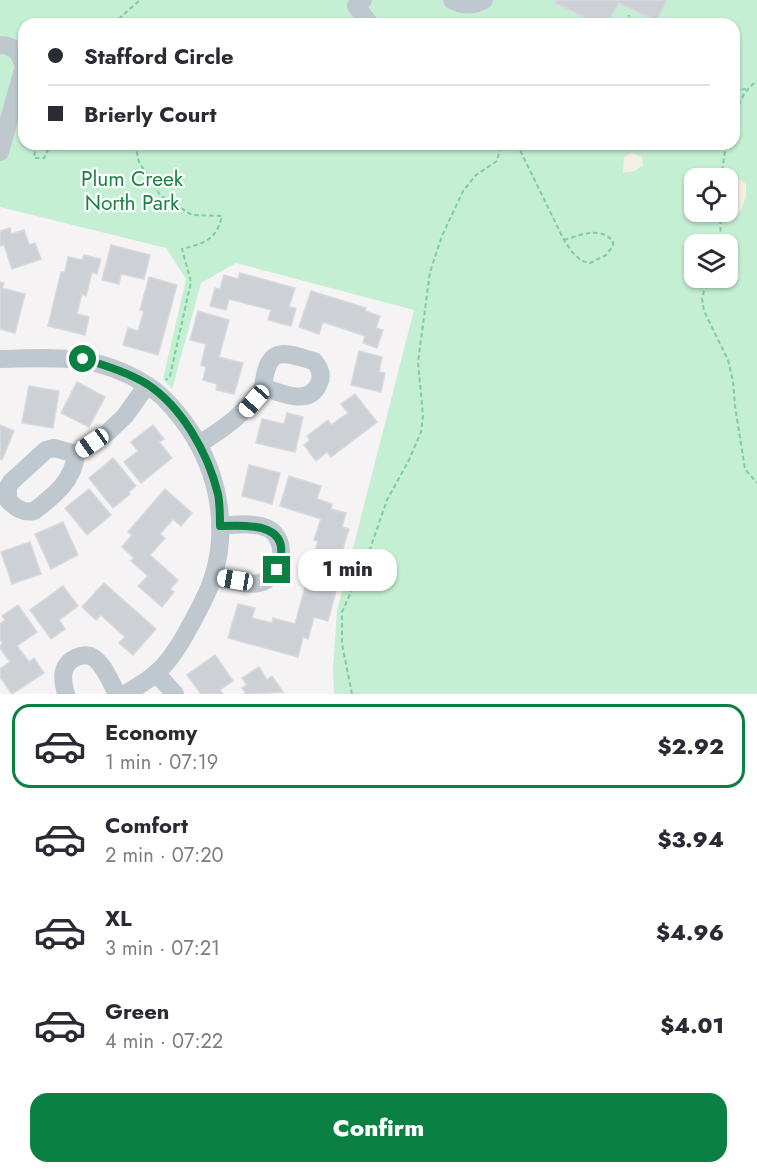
<!DOCTYPE html>
<html lang="en">
<head>
<meta charset="utf-8">
<style>
  :root { --surface:#fff; --page:#f7f7f7; --text:#2b2b33; --muted:#7c7c81; --line:#e1e1e2; --accent:#0b8043 }
  body { margin:0; font-family:Jost,sans-serif; background:var(--page); color:var(--text); height:100vh; display:flex; flex-direction:column; font-size:22px; white-space:nowrap }
  * { box-sizing:border-box; margin:0 }
  p { font-size:20px; color:var(--muted) }
  .icon { flex:none; width:33px; height:33px; fill:none; stroke:currentColor; stroke-width:2; stroke-linecap:round; stroke-linejoin:round }
  .map { position:relative; height:694px; overflow:hidden }
  .side { display:flex; flex-direction:column; background:var(--surface); flex:1 }
  .side>* { flex:none }
  .guide { position:absolute; left:18px; top:18px; width:722px; height:132px; border-radius:18px; box-shadow:0 2px 4px #0004; display:grid; align-content:center; height:132px; padding:0 30px; background:var(--surface) }
  .fabs { position:absolute; left:684px; top:168px; display:grid; gap:12px }
  .fabs a { display:grid; place-items:center; width:54px; height:54px; border-radius:12px; background:var(--surface); box-shadow:0 2px 4px #0004; font-size:30px }
  .end { position:absolute; width:27px; height:27px; margin:-14px; border:8px solid #0b8043; background:#fff; box-shadow:0 0 0 3px #fff }
  .from { border-radius:50% }
  .bubble { position:absolute; height:42px; border-radius:18px; background:var(--surface); box-shadow:0 2px 4px #0004; font-size:20px; font-weight:800; line-height:42px; text-align:center }
  .car { position:absolute; width:18px; height:36px; margin:-18px -9px; border-radius:8px; box-shadow:0 0 4px 2px #0007; background:linear-gradient(#fff 24%,#345 0 40%,#fff 0 76%,#345 0 86%,#fff 0) }
  .guide b { display:flex; align-items:center; gap:21px; height:57px; font-size:22px }
  .guide b+b { border-top:2px solid var(--line) }
  .guide i { width:15px; height:15px; background:var(--text) }
  ul { padding:10px 0 0; list-style:none }
  li { display:flex; align-items:center; gap:18px; height:84px; margin:0 12px 9px; padding:0 18px; border:3px solid transparent; border-radius:18px }
  li div { flex:1 }
  li b { display:block; font-size:22px }
  li em { font-style:normal; font-weight:800 }
  li.active { border-color:var(--accent) }
  li>.icon { width:54px; height:54px; stroke-width:1.5 }
  .action { display:flex; gap:12px; margin-top:auto; padding:12px 30px }
  .action a { flex:1; height:69px; border-radius:18px; background:var(--accent); color:#fff; font-size:24px; font-weight:800; line-height:69px; text-align:center }
  .map>svg:first-child { display:block }
</style>
</head>
<body>
<div class="map">
<svg width="757" height="694" viewBox="0 0 757 694">
  <rect width="100%" height="100%" fill="#f5f3f3"/>
  <path fill="#c4efd2" fill-rule="evenodd" d="M0 0H757V694H334L333 668 337 611 414 310 236 263 201 283 172 389 163 379 186 279 166 248 0 207ZM24 24H734V144H24ZM694 178H728V212H694ZM694 244H728V278H694Z"/>
  <g fill="#f4efe5">
    <path d="M632 153 642 157 643 165 635 171 623 173 624 157Z"/>
    <path d="M739 179 746 184V196L741 210 736 214 733 213C727 204 727 192 730 182Z"/>
  </g>
  <g fill="#cdd0d5" stroke="#d7d9de" stroke-width="1.5">
    <path d="M557 0H667L656 21 619 3 607 24H598L555 3Z"/>
    <path d="M10 228 11 234 24 230 29 245 35 243 41 259 12 269 4 245 0 246V231Z"/>
    <path d="M111 245 150 255 144 279 121 274 119 284 102 280Z"/>
    <path d="M84 255 101 259 97 274 92 272 86 296 82 294 77 314 89 317 85 335 48 326 61 272H65L68 257 82 260Z"/>
    <path d="M240 273 295 288 289 307 296 308 291 326 268 320 271 310 229 299 226 310 210 306 215 288 220 289 224 275 238 279Z"/>
    <path d="M149 277 177 285 158 355 123 345 128 328 138 331 144 311 140 310Z"/>
    <path d="M0 282 4 283 2 288 25 294 15 333 0 329Z"/>
    <path d="M311 291 366 308 365 311 380 316 376 328 383 330 377 348 363 343 365 336 323 322 319 334 299 327Z"/>
    <path d="M198 311 229 320 219 357 243 363 234 394 216 390 217 384 203 380 206 367 201 365 206 344 190 340Z"/>
    <path d="M359 351 382 357 379 372 385 373 381 392 351 385Z"/>
    <path d="M77 382 105 397 89 427 61 413Z"/>
    <path d="M29 386 59 391 53 428 22 423Z"/>
    <path d="M355 394 377 422 331 457 327 452 316 461 304 445 310 440 307 436 328 420 331 425 348 413 341 404Z"/>
    <path d="M287 413 303 417 295 452 256 443 262 419 284 424Z"/>
    <path d="M0 425 14 431 2 460 0 459Z"/>
    <path d="M153 425 164 439 159 442 172 458 141 483 124 462 138 451 131 442Z"/>
    <path d="M113 458 136 486 129 492 130 494 113 508 89 478Z"/>
    <path d="M249 465 280 473 272 504 242 496Z"/>
    <path d="M289 476 321 486 317 499 332 504 331 509 346 513 342 527 349 529 332 584 298 574 303 558 312 561 318 541 314 540 321 519 280 506Z"/>
    <path d="M89 489 111 515 87 535 65 508Z"/>
    <path d="M165 489 192 513 181 526 173 519 160 534 165 538 150 555 178 580 170 589 174 592 162 607 138 586 148 576 131 561 134 558 122 547 132 535 128 532Z"/>
    <path d="M63 522 78 555 51 569 35 534Z"/>
    <path d="M30 542 41 574 12 584 1 552Z"/>
    <path d="M104 583 156 629 133 655 119 643 125 637 101 615 96 620 82 607Z"/>
    <path d="M63 586 78 606 59 620 65 629 51 639 30 610Z"/>
    <path d="M317 586 336 591 328 621 314 617 308 639 303 637 298 657 228 638 238 604 255 608 252 618 272 623 273 618 295 624 305 587 316 590Z"/>
    <path d="M18 605 37 632 17 646 29 662 34 658 44 673 12 694 0 677V669L10 662 0 648 2 642 0 640V624L5 620 2 616Z"/>
    <path d="M215 655 233 681 220 690 223 694H201L187 675Z"/>
    <path d="M259 667 267 680 272 676 283 692 246 694 242 688 247 685 242 678Z"/>
  </g>
  <g fill="none" stroke-linecap="round" stroke-linejoin="round">
    <g stroke="#7dcda0" stroke-width="2" stroke-dasharray="4.5 3" stroke-linecap="butt">
      <path d="M113 24 140 0"/>
      <path d="M628 24 629 15"/>
      <path d="M734 90 746 89"/>
      <path d="M734 119C739 103 743 91 757 81"/>
      <path d="M36 144 34 158H44L51 144"/>
      <path d="M135 144 139 162 160 195 192 215 222 216C216 241 204 243 182 249L191 282 170 376 166 380"/>
      <path d="M517 144 564 240 572 252 582 261 590 263 606 255 613 246V241C599 226 581 235 564 240"/>
      <path d="M721 178 726 144"/>
      <path d="M720 212 721 244"/>
      <path d="M712 278 704 291 702 299 704 311 728 360 733 381 735 406 745 469 757 483"/>
      <path d="M352 694 342 644V612L369 552 387 500 409 460 421 432 423 416 418 362 430 272 442 236 463 191 476 175 497 161 501 144"/>
    </g>
    <g stroke="#bfc8ce" stroke-width="18">
      <path d="M363 0 356 6 370 24"/>
      <path d="M452 0C463 6 473 6 484 0"/>
      <path d="M0 45C15 46 19 52 24 66L0 152"/>
      <path d="M0 359C56 358 95 353 145 384 163 394 178 413 189 429 218 472 229 527 213 577 208 594 198 611 190 626 181 643 170 662 155 674 146 682 135 688 125 694"/>
      <path d="M199 444C225 428 246 413 263 387 280 393 310 407 319 383 323 375 319 367 314 361 281 351 268 346 263 387"/>
      <path d="M76 454C74 480 54 496 34 511 22 513 16 508 8 500V487L11 482 46 450 54 448 76 454 107 433 125 416 147 385"/>
      <path d="M213 577C227 579 246 586 259 583 283 578 290 539 267 528 253 522 235 525 220 526"/>
      <path d="M156 673 175 694"/>
      <path d="M66 694C64 687 62 678 64 671 67 659 84 651 94 658 105 666 111 683 117 694"/>
    </g>
  </g>
  <g fill="none" stroke-linecap="round" stroke-linejoin="round">
    <path stroke="#0b8043" stroke-width="8" d="M83 359C105 365 127 372 147 384 182 407 208 453 218 494 220 504 220 515 220 526 252 525 295 523 277 570"/>
  </g>
  <g text-anchor="middle" stroke-width="4.5" stroke-linejoin="round" paint-order="stroke">
    <g font-size="21" fill="#1b8247" stroke="#fff">
      <text x="132" y="186">Plum Creek<tspan x="132" dy="24">North Park</tspan></text>
    </g>
  </g>
</svg>
<div class="fabs">
<a><svg class="icon" aria-label="locate" viewBox="0 0 24 24"><circle cx="12" cy="12" r="6"/><path d="M12 2v4M12 18v4M2 12h4M18 12h4"/></svg></a>
<a><svg class="icon" aria-label="layers" viewBox="0 0 24 24"><path d="M12 4l9 5-9 5-9-5zM3 14l9 5 9-5"/></svg></a>
</div>
<i class="end from" style="left:83px;top:359px"></i>
<i class="end" style="left:277px;top:570px"></i>
<div class="bubble" style="left:298px;top:549px;width:99px">1 min</div>
<i class="car" style="left:254px;top:401px;rotate:221deg"></i>
<i class="car" style="left:92px;top:443px;rotate:235deg"></i>
<i class="car" style="left:235px;top:580px;rotate:279deg"></i>
<div class="guide">
<b><i class="from"></i>Stafford Circle</b>
<b><i></i>Brierly Court</b>
</div>
</div>
<section class="side">
<ul>
<li class="active"><svg class="icon" aria-label="car" viewBox="0 0 24 24"><path d="M5 17H2v-5l4-1 3-4h7l3 4 3 1v5h-3M9 17h6M6 11h13"/><circle cx="7" cy="17" r="2"/><circle cx="17" cy="17" r="2"/></svg><div><b>Economy</b><p>1 min · 07:19</p></div><em>$2.92</em></li>
<li><svg class="icon" aria-label="car" viewBox="0 0 24 24"><path d="M5 17H2v-5l4-1 3-4h7l3 4 3 1v5h-3M9 17h6M6 11h13"/><circle cx="7" cy="17" r="2"/><circle cx="17" cy="17" r="2"/></svg><div><b>Comfort</b><p>2 min · 07:20</p></div><em>$3.94</em></li>
<li><svg class="icon" aria-label="car" viewBox="0 0 24 24"><path d="M5 17H2v-5l4-1 3-4h7l3 4 3 1v5h-3M9 17h6M6 11h13"/><circle cx="7" cy="17" r="2"/><circle cx="17" cy="17" r="2"/></svg><div><b>XL</b><p>3 min · 07:21</p></div><em>$4.96</em></li>
<li><svg class="icon" aria-label="car" viewBox="0 0 24 24"><path d="M5 17H2v-5l4-1 3-4h7l3 4 3 1v5h-3M9 17h6M6 11h13"/><circle cx="7" cy="17" r="2"/><circle cx="17" cy="17" r="2"/></svg><div><b>Green</b><p>4 min · 07:22</p></div><em>$4.01</em></li>
</ul>
<div class="action"><a>Confirm</a></div>
</section>
</body>
</html>
